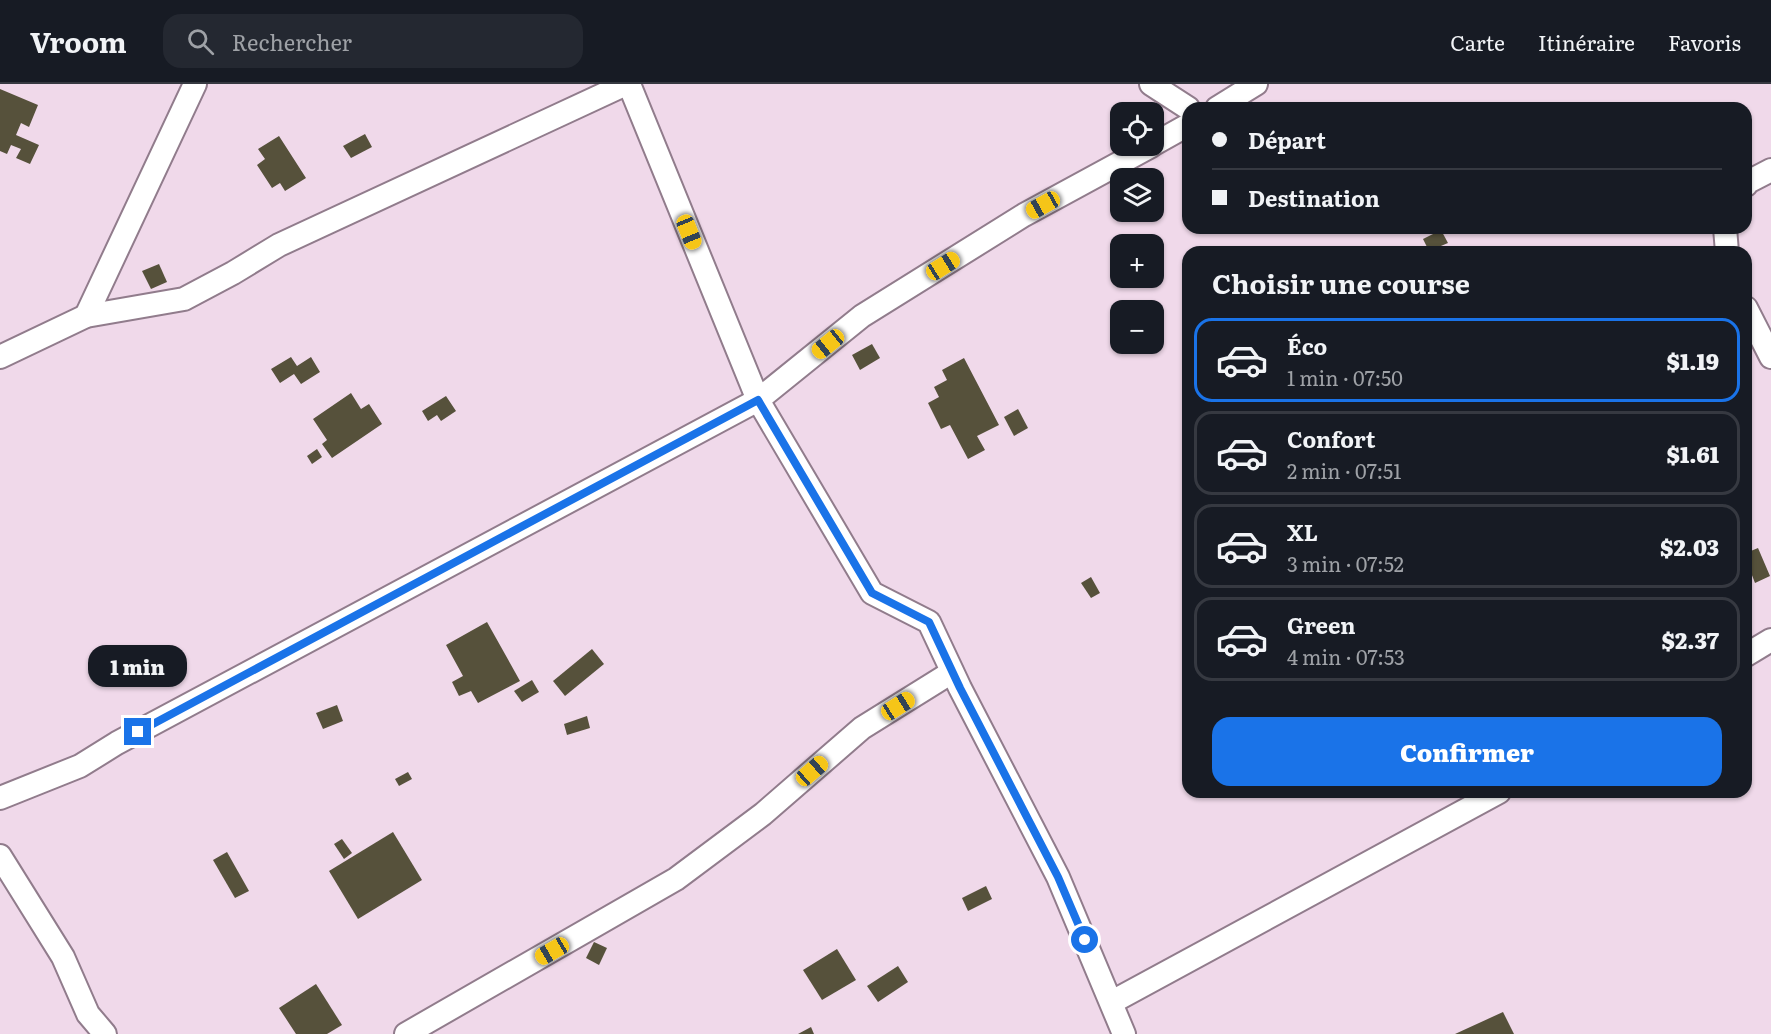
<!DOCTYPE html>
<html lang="fr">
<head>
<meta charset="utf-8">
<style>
  :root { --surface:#171b24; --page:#242831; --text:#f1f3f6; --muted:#9ea1a6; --line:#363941; --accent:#1a73e8 }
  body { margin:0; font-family:Literata,serif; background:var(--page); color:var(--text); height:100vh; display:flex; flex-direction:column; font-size:22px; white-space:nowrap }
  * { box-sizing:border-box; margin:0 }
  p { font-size:20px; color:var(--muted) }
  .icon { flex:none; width:33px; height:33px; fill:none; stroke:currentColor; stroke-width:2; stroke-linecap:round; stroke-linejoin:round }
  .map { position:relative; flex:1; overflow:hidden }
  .details { position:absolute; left:1182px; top:162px; width:570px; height:552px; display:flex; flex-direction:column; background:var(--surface); border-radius:18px; box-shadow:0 2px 4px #0004 }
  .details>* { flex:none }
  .hud { position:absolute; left:1182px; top:18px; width:570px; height:132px; border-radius:18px; box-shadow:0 2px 4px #0004; display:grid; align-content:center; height:132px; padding:0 30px; background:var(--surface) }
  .fabs { position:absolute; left:1110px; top:18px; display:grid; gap:12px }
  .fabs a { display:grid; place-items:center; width:54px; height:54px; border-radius:12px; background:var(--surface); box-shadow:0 2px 4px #0004; font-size:30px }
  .end { position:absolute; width:27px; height:27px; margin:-14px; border:8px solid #1a73e8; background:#fff; box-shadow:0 0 0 3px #fff }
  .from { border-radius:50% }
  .bubble { position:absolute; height:42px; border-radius:18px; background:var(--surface); box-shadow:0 2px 4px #0004; font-size:20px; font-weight:800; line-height:42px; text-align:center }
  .car { position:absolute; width:18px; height:36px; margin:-18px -9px; border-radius:8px; box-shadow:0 0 4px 2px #0007; background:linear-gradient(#f5c518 24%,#345 0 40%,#f5c518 0 76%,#345 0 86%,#f5c518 0) }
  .hud b { display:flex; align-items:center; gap:21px; height:57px; font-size:22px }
  .hud b+b { border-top:2px solid var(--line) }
  .hud i { width:15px; height:15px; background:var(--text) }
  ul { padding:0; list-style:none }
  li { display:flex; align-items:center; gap:18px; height:84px; margin:0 12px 9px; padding:0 18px; border:3px solid var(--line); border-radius:18px }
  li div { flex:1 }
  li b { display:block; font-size:22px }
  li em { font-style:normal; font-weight:800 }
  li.current { border-color:var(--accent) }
  li>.icon { width:54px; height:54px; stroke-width:1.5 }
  h2 { padding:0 30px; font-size:27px; line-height:72px }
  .action { display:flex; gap:12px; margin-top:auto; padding:12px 30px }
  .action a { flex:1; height:69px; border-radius:18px; background:var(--accent); color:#fff; font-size:24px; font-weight:800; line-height:69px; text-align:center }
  header { display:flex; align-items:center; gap:36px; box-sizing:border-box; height:84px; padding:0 30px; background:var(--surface); border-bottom:2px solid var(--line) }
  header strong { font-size:28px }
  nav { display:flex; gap:33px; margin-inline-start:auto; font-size:21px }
  .search { width:420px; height:54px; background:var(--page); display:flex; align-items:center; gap:15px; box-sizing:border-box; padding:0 21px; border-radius:18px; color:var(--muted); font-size:22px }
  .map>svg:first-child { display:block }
</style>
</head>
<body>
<header>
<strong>Vroom</strong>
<div class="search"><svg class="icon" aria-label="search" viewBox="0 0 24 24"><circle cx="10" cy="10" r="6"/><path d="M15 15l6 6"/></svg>Rechercher</div>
<nav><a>Carte</a><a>Itinéraire</a><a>Favoris</a></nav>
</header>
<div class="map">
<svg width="1771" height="950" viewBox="0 0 1771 950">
  <rect width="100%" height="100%" fill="#f0d9ea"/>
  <g fill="#56513b">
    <path d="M0 5 38 21 29 43 21 39 16 51 39 61 30 80 16 74 21 65 11 61 7 70 0 67Z"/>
    <path d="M365 50 372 63 351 74 343 62Z"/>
    <path d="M279 52 306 94 285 107 280 99 272 104 257 81 265 75 258 65Z"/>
    <path d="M1441 146 1448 159 1429 167 1423 155Z"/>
    <path d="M159 180 167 198 151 205 142 187Z"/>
    <path d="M872 260 880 274 860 286 852 271Z"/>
    <path d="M291 273 297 282 311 273 320 288 301 300 294 290 280 299 271 285Z"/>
    <path d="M964 274 999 341 977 352 985 366 968 375 950 341 941 345 928 319 939 313 934 303 947 296 942 286Z"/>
    <path d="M351 309 361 325 369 320 382 340 332 374 322 360 327 356 313 335Z"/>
    <path d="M446 312 456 327 441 337 437 331 428 337 422 327Z"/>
    <path d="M1018 325 1028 344 1014 352 1004 333Z"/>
    <path d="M317 365 322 373 312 380 307 372Z"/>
    <path d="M1758 464 1770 492 1755 499 1750 486 1746 488V469Z"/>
    <path d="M1091 493 1100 509 1091 514 1081 499Z"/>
    <path d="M487 538 520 597 478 619 471 607 459 612 452 598 463 592 446 561Z"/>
    <path d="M592 565 604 580 565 612 553 597Z"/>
    <path d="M532 596 539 608 522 618 514 607Z"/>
    <path d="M337 621 343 637 323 645 316 629Z"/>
    <path d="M587 632 590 644 567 651 564 640Z"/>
    <path d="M408 688 412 695 399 702 395 695Z"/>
    <path d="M393 748 422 796 358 835 329 787Z"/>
    <path d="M342 755 352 769 344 775 334 760Z"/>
    <path d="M227 768 249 807 235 814 213 776Z"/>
    <path d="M986 802 992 815 968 827 962 814Z"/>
    <path d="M594 858 607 864 599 881 586 874Z"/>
    <path d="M837 865 856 896 822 916 803 886Z"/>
    <path d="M898 882 908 898 878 918 867 902Z"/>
    <path d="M316 900 342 941 327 950H296L279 924Z"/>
    <path d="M1503 928 1514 950H1455Z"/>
    <path d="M811 943 814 950H798Z"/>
  </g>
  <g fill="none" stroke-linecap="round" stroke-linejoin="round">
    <defs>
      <g id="minor">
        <path d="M629 0 758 316 872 509 929 538 960 604 1058 793 1124 950"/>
        <path d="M1151 0 1188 24"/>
        <path d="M1217 24 1256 0"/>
        <path d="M1154 60 1188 41"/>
        <path d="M1746 101 1748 98 1771 86"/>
        <path d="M1725 144 1727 168"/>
        <path d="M1746 224 1771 273"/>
        <path d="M86 232 195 0"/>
        <path d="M0 273 86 232 184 215 233 189 279 161 626 0"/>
        <path d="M1746 571 1771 556"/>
        <path d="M0 714 80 682 117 659 758 316 862 232 1024 131 1151 62"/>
        <path d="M0 772 63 873 88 930 105 950"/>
        <path d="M1112 918 1499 708"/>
        <path d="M406 950 676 795 763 730 862 644 952 588"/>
      </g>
    </defs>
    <use href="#minor" stroke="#917c8c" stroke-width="26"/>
    <use href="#minor" stroke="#fff" stroke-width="22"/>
  </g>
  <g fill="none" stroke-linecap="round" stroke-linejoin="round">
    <path stroke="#1a73e8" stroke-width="8" d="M138 648 758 316 872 509 929 538 960 604 1058 793 1085 856"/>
  </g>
</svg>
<div class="fabs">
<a><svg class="icon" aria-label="locate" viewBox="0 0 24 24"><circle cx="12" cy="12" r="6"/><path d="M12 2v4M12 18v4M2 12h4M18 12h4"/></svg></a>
<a><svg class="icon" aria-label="layers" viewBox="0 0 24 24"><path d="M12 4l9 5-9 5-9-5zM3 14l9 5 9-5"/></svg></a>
<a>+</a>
<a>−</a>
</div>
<i class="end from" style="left:1085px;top:856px"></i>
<i class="end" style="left:138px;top:648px"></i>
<div class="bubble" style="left:88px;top:561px;width:99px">1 min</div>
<i class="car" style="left:1043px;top:121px;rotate:241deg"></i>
<i class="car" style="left:689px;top:148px;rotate:158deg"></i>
<i class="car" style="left:943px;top:182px;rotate:58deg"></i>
<i class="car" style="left:828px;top:260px;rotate:231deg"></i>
<i class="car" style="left:898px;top:622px;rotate:58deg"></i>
<i class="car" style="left:812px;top:687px;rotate:49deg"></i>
<i class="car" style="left:552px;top:867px;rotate:240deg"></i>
<div class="hud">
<b><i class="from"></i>Départ</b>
<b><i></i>Destination</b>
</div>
<section class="details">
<h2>Choisir une course</h2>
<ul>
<li class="current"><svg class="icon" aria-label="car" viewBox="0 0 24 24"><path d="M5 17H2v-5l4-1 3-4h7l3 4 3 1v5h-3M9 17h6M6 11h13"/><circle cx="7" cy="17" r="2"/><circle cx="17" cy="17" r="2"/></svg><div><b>Éco</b><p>1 min · 07:50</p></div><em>$1.19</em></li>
<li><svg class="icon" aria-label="car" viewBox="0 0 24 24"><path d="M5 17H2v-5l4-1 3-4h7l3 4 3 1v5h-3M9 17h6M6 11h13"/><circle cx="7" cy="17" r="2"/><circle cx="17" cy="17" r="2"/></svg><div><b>Confort</b><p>2 min · 07:51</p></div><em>$1.61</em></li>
<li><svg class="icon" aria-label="car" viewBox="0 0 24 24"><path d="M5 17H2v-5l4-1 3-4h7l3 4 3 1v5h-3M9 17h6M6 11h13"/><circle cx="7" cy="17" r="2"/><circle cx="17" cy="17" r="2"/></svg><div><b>XL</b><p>3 min · 07:52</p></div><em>$2.03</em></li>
<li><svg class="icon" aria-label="car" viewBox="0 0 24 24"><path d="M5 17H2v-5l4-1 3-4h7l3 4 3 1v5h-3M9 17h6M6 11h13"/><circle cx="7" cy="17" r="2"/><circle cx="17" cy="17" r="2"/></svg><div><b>Green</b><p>4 min · 07:53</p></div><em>$2.37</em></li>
</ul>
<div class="action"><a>Confirmer</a></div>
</section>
</div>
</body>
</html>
